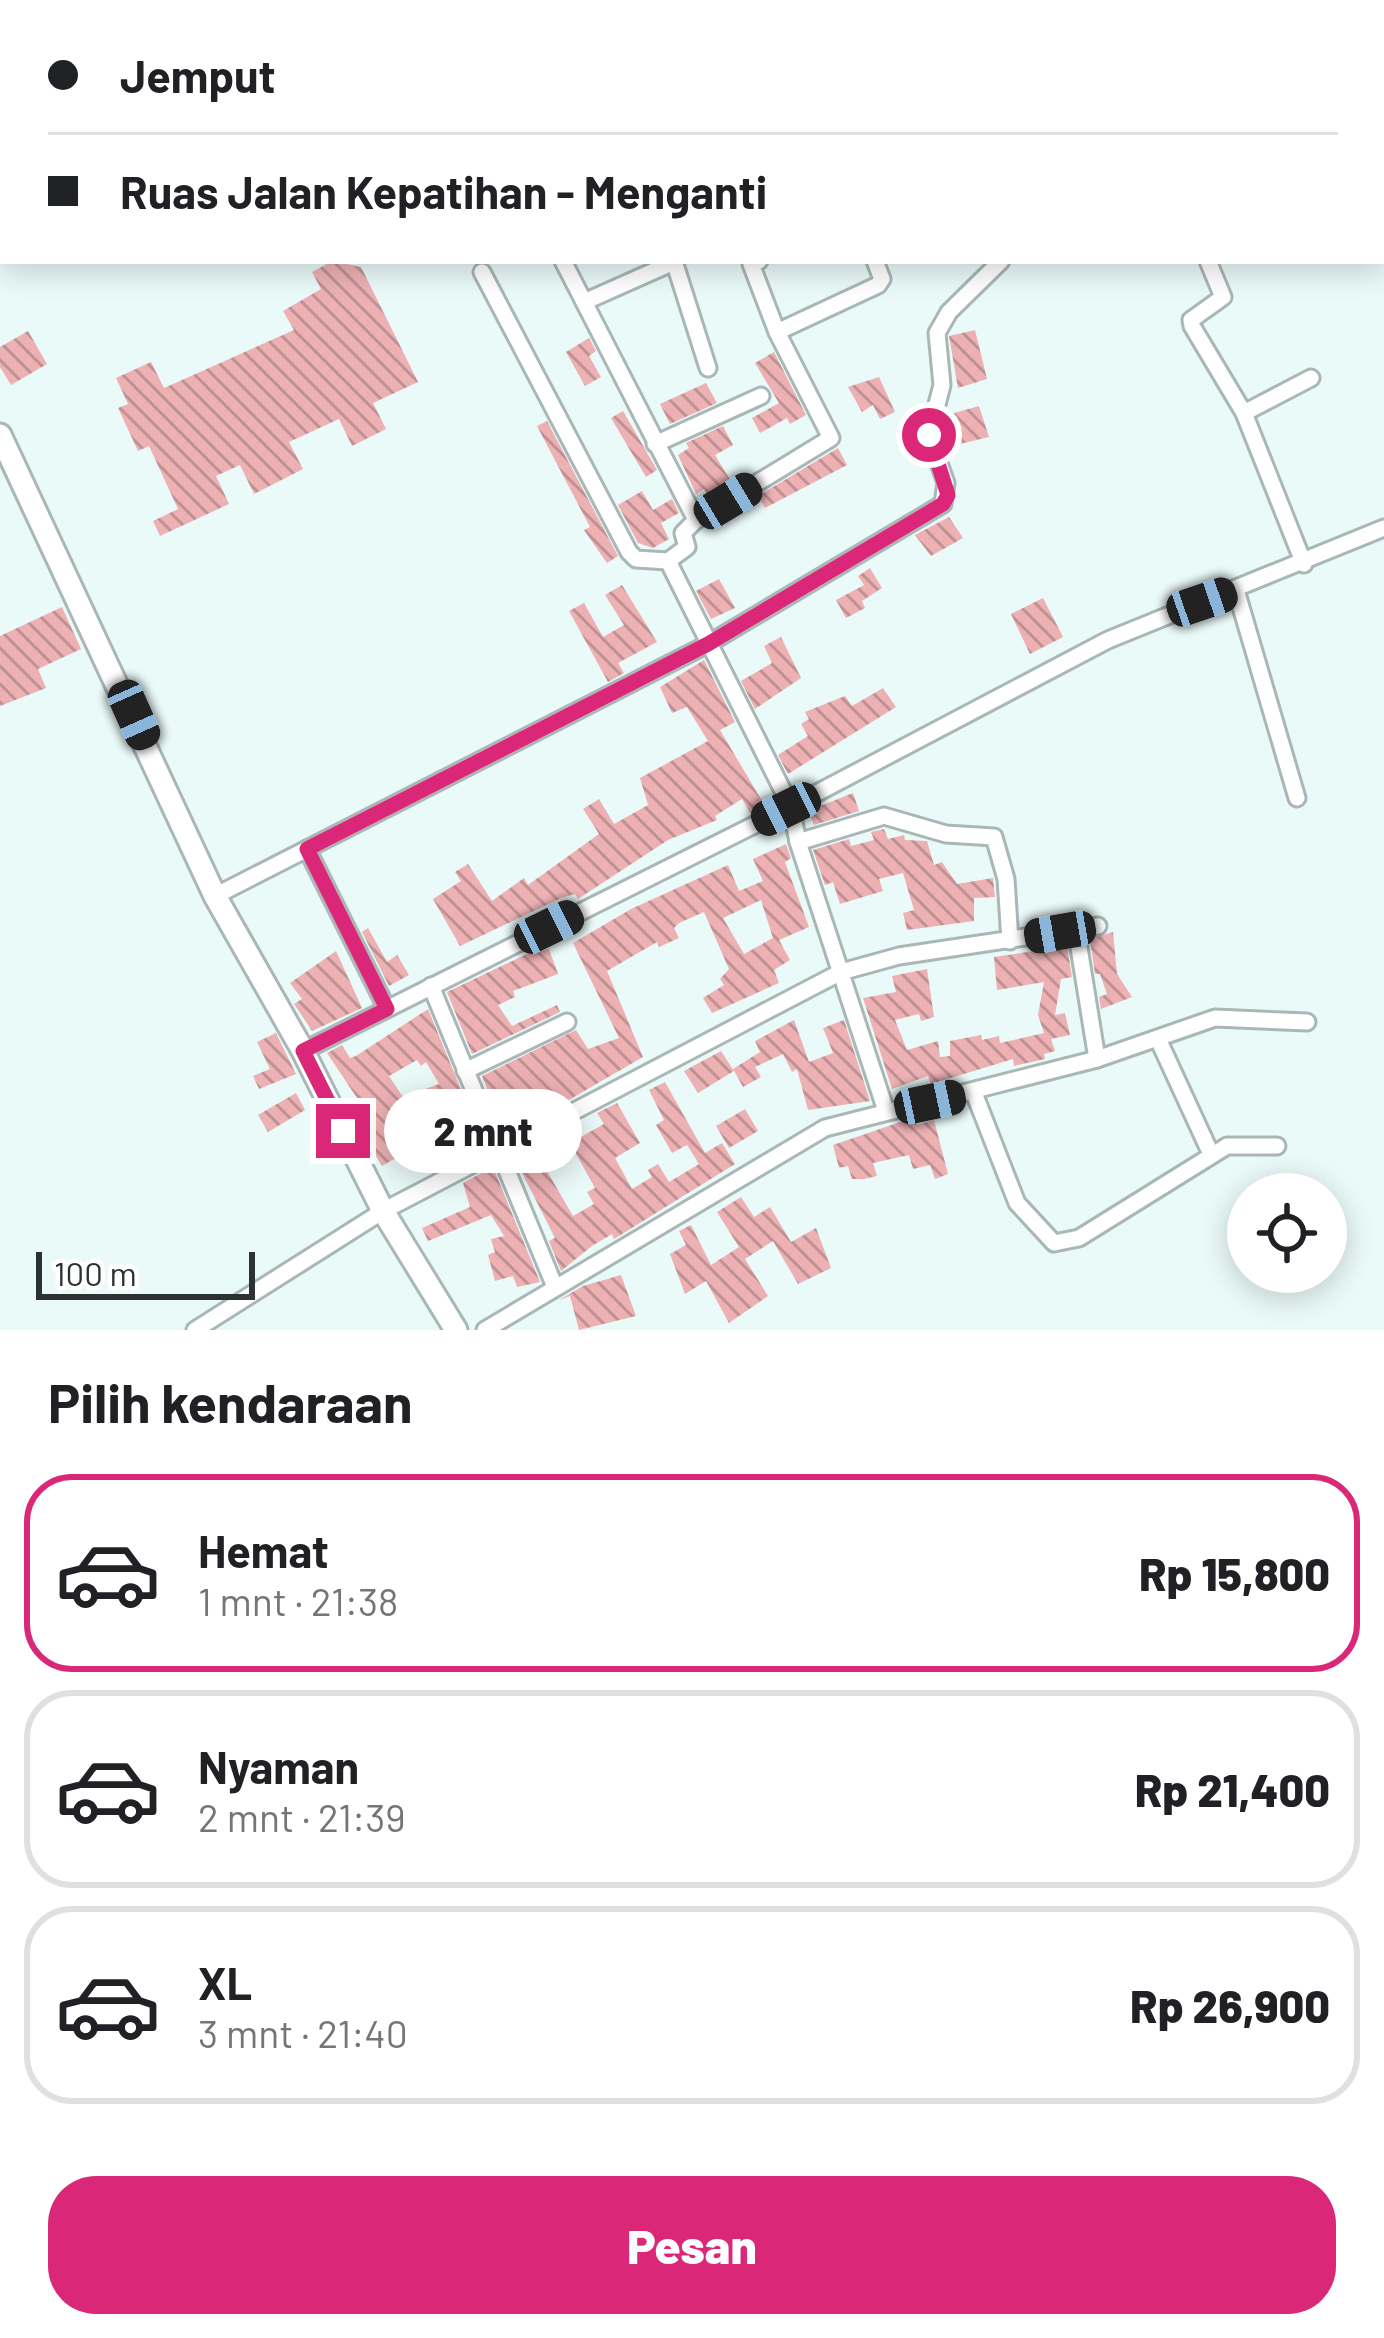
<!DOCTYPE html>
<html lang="id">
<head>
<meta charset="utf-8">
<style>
  :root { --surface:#fff; --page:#f6f6f6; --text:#202124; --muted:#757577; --line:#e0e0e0; --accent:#db2777 }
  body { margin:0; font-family:Barlow,sans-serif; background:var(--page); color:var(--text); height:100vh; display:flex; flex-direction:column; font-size:45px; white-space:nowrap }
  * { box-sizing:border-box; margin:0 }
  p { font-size:39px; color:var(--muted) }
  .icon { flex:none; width:66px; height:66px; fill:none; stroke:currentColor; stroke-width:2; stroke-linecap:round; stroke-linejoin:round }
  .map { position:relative; height:1330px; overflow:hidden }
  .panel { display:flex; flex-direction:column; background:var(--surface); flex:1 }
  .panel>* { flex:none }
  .top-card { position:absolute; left:0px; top:0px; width:1386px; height:264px; box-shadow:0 6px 30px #0003; display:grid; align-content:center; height:264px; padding:0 48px; background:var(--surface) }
  .buttons { position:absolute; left:1227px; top:1173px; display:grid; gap:24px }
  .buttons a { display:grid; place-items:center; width:120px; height:120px; border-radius:50%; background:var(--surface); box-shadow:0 6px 30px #0003; font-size:60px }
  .scale { position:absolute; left:36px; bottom:30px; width:219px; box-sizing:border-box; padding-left:12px; border:6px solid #2c3232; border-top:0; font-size:33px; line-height:42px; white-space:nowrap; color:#2c3232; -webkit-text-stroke:9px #fff; paint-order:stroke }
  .end { position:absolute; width:54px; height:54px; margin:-27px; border:15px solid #db2777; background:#fff; box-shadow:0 0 0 6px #fff }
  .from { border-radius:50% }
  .bubble { position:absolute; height:84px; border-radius:42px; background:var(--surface); box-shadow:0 6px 30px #0003; font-size:39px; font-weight:800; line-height:84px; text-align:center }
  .car { position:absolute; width:36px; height:72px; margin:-36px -18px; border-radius:15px; box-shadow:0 0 9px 3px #0007; background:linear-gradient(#222 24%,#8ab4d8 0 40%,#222 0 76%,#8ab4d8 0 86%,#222 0) }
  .top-card b { display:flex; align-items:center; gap:42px; height:114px; font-size:45px }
  .top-card b+b { border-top:3px solid var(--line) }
  .top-card i { width:30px; height:30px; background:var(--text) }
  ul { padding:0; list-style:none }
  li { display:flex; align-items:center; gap:36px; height:198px; margin:0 24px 18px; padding:0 24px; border:6px solid var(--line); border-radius:48px }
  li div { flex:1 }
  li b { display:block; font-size:45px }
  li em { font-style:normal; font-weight:800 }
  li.selected { border-color:var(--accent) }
  li>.icon { width:108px; height:108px; stroke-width:1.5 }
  h2 { padding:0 48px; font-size:54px; line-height:144px }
  .primary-button { display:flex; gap:24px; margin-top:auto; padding:24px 48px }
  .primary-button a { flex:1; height:138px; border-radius:48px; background:var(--accent); color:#fff; font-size:48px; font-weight:800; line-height:138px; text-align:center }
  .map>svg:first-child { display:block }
</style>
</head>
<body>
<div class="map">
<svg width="1384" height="1330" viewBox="0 0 1384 1330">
  <defs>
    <pattern id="building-back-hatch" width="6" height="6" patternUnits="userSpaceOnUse" patternTransform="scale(3)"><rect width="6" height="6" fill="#edb1b4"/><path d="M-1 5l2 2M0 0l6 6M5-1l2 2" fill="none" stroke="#c09193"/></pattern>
  </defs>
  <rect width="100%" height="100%" fill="#eafaf9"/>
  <g fill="url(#building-back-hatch)" fill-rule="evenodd">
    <path d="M332 261 361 267 418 382 373 403 386 429 352 446 339 419 289 442 303 469 254 494 240 465 216 476 229 504 160 536 153 521 178 509 149 446 138 451 118 408 128 404 116 378 151 362 164 388 294 330 283 311 321 289 312 272Z"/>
    <path d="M975 330 987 379 958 388 949 336Z"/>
    <path d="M28 331 47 364 11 385 0 367V347Z"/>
    <path d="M589 338 596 351 589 356 601 377 585 386 566 352Z"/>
    <path d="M774 352 806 415 790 424 787 418 760 433 752 418 779 403 755 363Z"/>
    <path d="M879 377 895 412 880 419 873 405 862 412 848 387Z"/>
    <path d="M706 383 717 403 670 424 660 404Z"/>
    <path d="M979 406 989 437 956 445 947 415Z"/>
    <path d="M623 411 657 470 646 477 611 418Z"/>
    <path d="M547 421 618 556 607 563 584 530 590 527 537 426Z"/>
    <path d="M723 426 733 445 715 455 732 483 709 497 704 489 696 494 678 455 689 448 686 443Z"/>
    <path d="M838 448 847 465 765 508 758 496Z"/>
    <path d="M642 491 653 510 672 499 679 513 661 523 669 539 653 548 638 543 618 505Z"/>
    <path d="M949 517 963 538 931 556 915 535Z"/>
    <path d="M870 568 882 588 862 601 865 608 846 618 836 600 864 585 858 576Z"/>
    <path d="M719 579 735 608 711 619 696 591Z"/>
    <path d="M622 585 657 642 618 663 624 673 608 682 569 611 584 603 603 637 624 625 605 595Z"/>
    <path d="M1043 598 1063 637 1030 654 1011 614Z"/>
    <path d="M62 607 81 649 38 669 46 688 0 706V636Z"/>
    <path d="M781 637 801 678 755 709 741 681 772 663 764 646Z"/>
    <path d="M704 660 735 722 720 730 765 806 750 813 742 799 715 816 717 820 668 840 578 899 575 894 561 898 460 946 433 899 461 881 455 872 468 864 492 901 524 878 528 885 599 834 583 809 599 799 614 824 648 805 640 778 708 741 687 707 672 713 660 687Z"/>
    <path d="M883 688 896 707 788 774 778 755 808 736 801 724 809 719 805 712 845 696 852 706Z"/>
    <path d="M853 793 859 811 814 825 808 811Z"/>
    <path d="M884 829 888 839 904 835 905 840 927 841 934 865 942 862 957 884 993 878 995 897 974 898V921L907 930 903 913 914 910 903 873 879 879 883 891 840 904 833 882 825 885 813 850 849 839 851 846 874 840 871 832Z"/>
    <path d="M786 844 791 858 785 862 809 927 779 940 790 960 774 970 779 983 712 1013 703 998 724 985 720 979 729 969 704 912 679 923 674 928 679 938 659 947 657 942 607 971 643 1057 567 1101 564 1096 535 1111 538 1117 505 1133 482 1076 576 1030 588 1049 619 1038 573 943 631 909 728 865 739 891 763 881 753 859ZM761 900 773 938 744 954 723 918Z"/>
    <path d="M368 928 387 962 397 955 409 975 389 986 362 932Z"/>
    <path d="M1113 932 1117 974 1132 997 1101 1009 1099 997 1107 994 1100 974H1095L1090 939Z"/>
    <path d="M1067 946 1072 977 1061 979 1055 1015 1065 1013 1070 1035 1051 1039 1055 1051 1044 1054 1045 1059 1014 1066 1013 1059 931 1084 928 1076 892 1089 863 998 896 992 892 976 927 969 934 1017 921 1021 919 1014 895 1020 907 1050 938 1041 940 1057 950 1056V1041L981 1035 982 1040 999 1036 1000 1043 1031 1036 1044 1033 1038 1015 1044 982 997 990 994 957Z"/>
    <path d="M549 949 558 974 513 991 515 997 498 1005 512 1026 557 1005 560 1012 472 1054 447 992 527 954Z"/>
    <path d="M336 951 362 1008 312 1031 294 1004 302 999 290 983Z"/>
    <path d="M428 1009 483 1143 459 1151 446 1129 382 1166 357 1125 363 1121 356 1110 363 1107 327 1053 342 1045 350 1058 356 1056ZM417 1060 421 1066 426 1062 439 1084 403 1097 389 1076Z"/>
    <path d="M794 1020 809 1062 833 1053 823 1028 844 1020 870 1101 808 1110 797 1069 792 1072 783 1054 755 1067 761 1077 743 1087 733 1069 760 1052 755 1041Z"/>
    <path d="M276 1033 296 1074 259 1089 253 1076 270 1069 257 1042Z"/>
    <path d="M721 1051 734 1071 698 1093 684 1071Z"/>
    <path d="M665 1082 705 1153 722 1143 735 1164 614 1239 612 1234 592 1246 561 1271 549 1241 555 1238 515 1159 526 1154 531 1164 540 1159 573 1216 594 1204 587 1192 595 1188 570 1143 604 1124 597 1113 617 1103 640 1143 615 1158 632 1189 652 1177 648 1170 658 1164 669 1182 699 1164 687 1145 672 1153 656 1125 664 1120 649 1090Z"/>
    <path d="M296 1093 305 1110 268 1132 258 1115Z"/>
    <path d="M745 1109 758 1131 729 1148 716 1126Z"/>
    <path d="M915 1117 917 1125 934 1120 948 1174 935 1179 930 1165 913 1169 909 1155 873 1163 877 1176 864 1179H852L848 1166 839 1168 833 1145Z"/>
    <path d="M493 1167 540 1282 517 1287 513 1276 495 1281 488 1255 495 1252 491 1239 504 1236 491 1215 428 1241 422 1228 470 1207 463 1183Z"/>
    <path d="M741 1197 754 1217 770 1207 791 1242 816 1228 831 1268 798 1284 773 1241 745 1259 768 1296 729 1323 706 1281 685 1294 670 1254 686 1245 679 1231 691 1225 711 1265 739 1247 717 1212Z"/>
    <path d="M621 1275 636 1316 579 1330 570 1296 559 1300 583 1286Z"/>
  </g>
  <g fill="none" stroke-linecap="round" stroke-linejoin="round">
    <defs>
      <g id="minor">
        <path d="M563 261 696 520"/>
        <path d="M674 261 708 368"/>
        <path d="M1208 261 1223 297 1191 320 1192 326 1244 413 1304 564"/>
        <path d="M482 272 629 552 636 559 668 561 687 547 683 533 696 520 831 438 777 332 751 264 759 261"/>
        <path d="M584 302 674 262"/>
        <path d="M777 332 878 285 882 279 875 261"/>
        <path d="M1244 413 1311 378"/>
        <path d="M655 444 761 396"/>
        <path d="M668 561 791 807 798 842 884 816 946 834 994 837 1006 879 1010 941"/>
        <path d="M1236 590 1297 798"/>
        <path d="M798 842 886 1111"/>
        <path d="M307 849 387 1009"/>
        <path d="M215 896 708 644 943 504 946 483 929 435 942 385 937 333 949 312 1001 261"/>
        <path d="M431 986 555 1287"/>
        <path d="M1158 1039 1211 1154"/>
        <path d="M303 1051 796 804 1108 640 1384 528"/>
        <path d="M1097 1059 1215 1018 1307 1022"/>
        <path d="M465 1071 567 1022"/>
        <path d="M974 1093 1017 1203 1054 1243 1079 1238 1227 1146H1277"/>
        <path d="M195 1330 383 1211 841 972 899 956 1098 926"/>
        <path d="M485 1330 825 1128 1097 1059 1076 929"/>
      </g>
      <path id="secondary" d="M0 435 215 896 303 1051 383 1211 456 1330"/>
    </defs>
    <use href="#minor" stroke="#a9b7b7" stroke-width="21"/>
    <use href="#secondary" stroke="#a9b7b7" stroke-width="27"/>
    <use href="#minor" stroke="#fff" stroke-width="15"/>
    <use href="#secondary" stroke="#fff" stroke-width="21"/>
  </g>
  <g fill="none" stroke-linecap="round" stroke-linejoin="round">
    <path stroke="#db2777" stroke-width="15" d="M343 1131 303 1051 387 1009 307 849 708 644 943 504 948 495 929 435"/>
  </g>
</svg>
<div class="buttons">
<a><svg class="icon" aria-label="locate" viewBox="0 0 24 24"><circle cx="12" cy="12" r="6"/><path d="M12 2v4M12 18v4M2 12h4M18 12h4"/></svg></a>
</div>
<div class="scale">100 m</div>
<i class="end from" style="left:929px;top:435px"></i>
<i class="end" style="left:343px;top:1131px"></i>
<div class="bubble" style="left:384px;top:1089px;width:198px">2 mnt</div>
<i class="car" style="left:728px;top:501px;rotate:59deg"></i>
<i class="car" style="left:1202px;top:602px;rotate:71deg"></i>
<i class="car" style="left:134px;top:715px;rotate:156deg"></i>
<i class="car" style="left:786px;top:809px;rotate:244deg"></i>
<i class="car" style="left:549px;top:927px;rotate:64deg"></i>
<i class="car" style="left:1060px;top:932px;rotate:260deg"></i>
<i class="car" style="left:930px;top:1102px;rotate:78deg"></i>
<div class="top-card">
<b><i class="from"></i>Jemput</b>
<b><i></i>Ruas Jalan Kepatihan - Menganti</b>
</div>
</div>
<section class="panel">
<h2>Pilih kendaraan</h2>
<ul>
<li class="selected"><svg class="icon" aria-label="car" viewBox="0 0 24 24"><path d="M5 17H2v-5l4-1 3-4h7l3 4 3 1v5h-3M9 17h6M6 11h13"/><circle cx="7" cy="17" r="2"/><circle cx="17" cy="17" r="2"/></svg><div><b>Hemat</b><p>1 mnt · 21:38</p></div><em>Rp 15,800</em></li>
<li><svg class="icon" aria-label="car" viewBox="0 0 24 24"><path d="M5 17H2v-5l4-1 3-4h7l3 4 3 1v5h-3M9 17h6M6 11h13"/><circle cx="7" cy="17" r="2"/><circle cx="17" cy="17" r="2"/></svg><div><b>Nyaman</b><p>2 mnt · 21:39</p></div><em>Rp 21,400</em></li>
<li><svg class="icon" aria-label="car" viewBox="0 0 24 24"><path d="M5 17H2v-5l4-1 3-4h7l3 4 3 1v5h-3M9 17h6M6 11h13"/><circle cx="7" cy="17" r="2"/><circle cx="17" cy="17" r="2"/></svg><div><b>XL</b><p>3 mnt · 21:40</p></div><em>Rp 26,900</em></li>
</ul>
<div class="primary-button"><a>Pesan</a></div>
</section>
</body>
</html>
